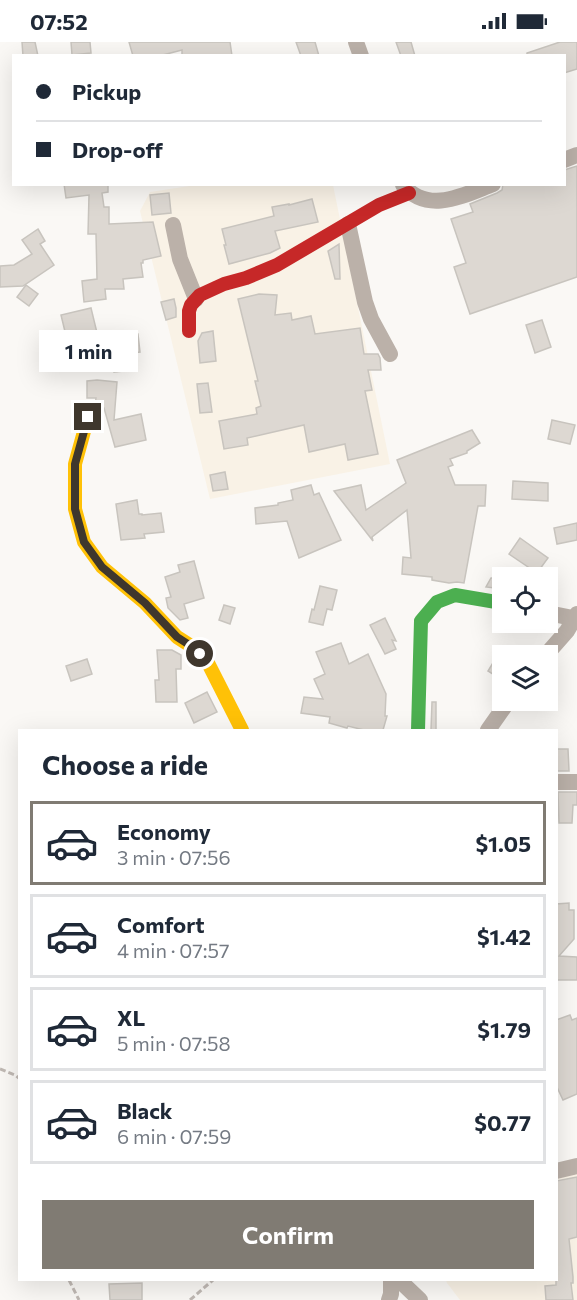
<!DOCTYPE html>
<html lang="en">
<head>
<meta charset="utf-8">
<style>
  :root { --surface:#fff; --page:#f6f6f7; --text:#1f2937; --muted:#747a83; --line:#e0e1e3; --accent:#807b73 }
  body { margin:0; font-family:Commissioner,sans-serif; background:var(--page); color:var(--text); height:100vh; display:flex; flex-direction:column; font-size:22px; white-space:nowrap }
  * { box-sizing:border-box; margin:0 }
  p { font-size:20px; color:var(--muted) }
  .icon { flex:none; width:33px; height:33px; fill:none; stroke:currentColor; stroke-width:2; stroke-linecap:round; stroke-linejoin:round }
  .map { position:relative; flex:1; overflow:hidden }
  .details { position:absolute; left:18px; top:687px; width:540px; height:552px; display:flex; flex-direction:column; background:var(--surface); border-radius:0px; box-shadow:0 6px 24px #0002 }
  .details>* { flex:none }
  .hud { position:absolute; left:12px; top:12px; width:554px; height:132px; border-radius:0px; box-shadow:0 6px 24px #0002; display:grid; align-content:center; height:132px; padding:0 24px; background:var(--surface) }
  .buttons { position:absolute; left:492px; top:525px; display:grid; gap:12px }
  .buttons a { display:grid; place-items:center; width:66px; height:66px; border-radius:0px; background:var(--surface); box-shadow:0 6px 24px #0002; font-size:30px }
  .end { position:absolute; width:27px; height:27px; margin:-14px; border:8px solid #3f372d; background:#fff; box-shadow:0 0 0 3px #fff }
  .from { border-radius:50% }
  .bubble { position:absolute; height:42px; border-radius:0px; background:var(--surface); box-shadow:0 6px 24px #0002; font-size:20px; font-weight:700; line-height:42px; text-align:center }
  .hud b { display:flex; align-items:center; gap:21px; height:57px; font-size:22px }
  .hud b+b { border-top:2px solid var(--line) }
  .hud i { width:15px; height:15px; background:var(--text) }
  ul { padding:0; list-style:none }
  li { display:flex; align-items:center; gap:18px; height:84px; margin:0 12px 9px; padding:0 12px; border:3px solid var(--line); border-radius:0px }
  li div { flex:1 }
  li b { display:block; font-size:22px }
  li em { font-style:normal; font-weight:700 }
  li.selected { border-color:var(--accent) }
  li>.icon { width:54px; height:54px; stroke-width:1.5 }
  h2 { padding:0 24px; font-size:27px; line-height:72px }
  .primary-button { display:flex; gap:12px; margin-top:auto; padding:12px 24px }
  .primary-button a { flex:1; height:69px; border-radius:0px; background:var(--accent); color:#fff; font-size:24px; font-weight:700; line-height:69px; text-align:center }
  .status { display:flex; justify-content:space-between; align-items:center; height:42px; padding:0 30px; background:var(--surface); direction:ltr }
  .status svg { height:16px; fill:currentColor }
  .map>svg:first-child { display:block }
</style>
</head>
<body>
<div class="status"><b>07:52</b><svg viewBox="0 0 49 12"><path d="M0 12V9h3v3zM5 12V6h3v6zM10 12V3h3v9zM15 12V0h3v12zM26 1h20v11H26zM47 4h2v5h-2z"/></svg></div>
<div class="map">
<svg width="577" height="1258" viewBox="0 0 577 1258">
  <rect width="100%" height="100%" fill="#faf8f5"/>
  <g fill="#f9f2e6">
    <path d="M196 143H333L390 422 210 457 140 169 150 150Z"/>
    <path d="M577 1131V1258H460L447 1241 446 1238H556L557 1135Z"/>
  </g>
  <g fill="#ddd8d2" stroke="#c8c4be" stroke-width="1.5">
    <path d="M22 0H35L38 14H23Z"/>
    <path d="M71 0H90L91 11 72 13Z"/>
    <path d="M129 0H230L232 14H182V8L159 14H133Z"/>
    <path d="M296 0H315L319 14H301Z"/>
    <path d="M396 0H411L415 14H401Z"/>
    <path d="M560 0H577V27L564 31V14H527V11Z"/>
    <path d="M577 124V235L470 272 454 225 466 221 451 177 473 170 470 162 497 151 502 148 503 142H564V128Z"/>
    <path d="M64 142H108V150L102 151 104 165H109V182L153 180 161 214 143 218V221H141L143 235 123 237 124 247H105L106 257 84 260 82 239 97 237 96 192H88L89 153 66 156Z"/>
    <path d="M169 151 171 171 152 173 150 153Z"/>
    <path d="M312 157 318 180 275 189 280 206 270 211 229 222 224 203H226L222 187 274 174 272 165 289 162V163Z"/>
    <path d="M38 187 45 199 40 202 54 223 23 244 0 245V224L14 223 32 212 22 198Z"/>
    <path d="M339 202 340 237H335L328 209Z"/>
    <path d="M26 243 38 252 29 264 17 255Z"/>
    <path d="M259 252 277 253 275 273 291 271 292 278 311 274 315 292 360 286 364 312H378L380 316 381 328H368L372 348 365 349 378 412 348 418 345 402 309 410 304 383 247 396 248 403 224 407 219 379 257 372 256 366 261 364 255 339H258L238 257Z"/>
    <path d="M174 257 176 266V275L166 278 161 260Z"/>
    <path d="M91 266 98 295 68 302 61 273Z"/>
    <path d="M542 278 551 305 535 311 526 283Z"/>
    <path d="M213 289 216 319 200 321 198 299 202 291Z"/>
    <path d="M138 292 140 310 132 311 134 328 114 330 113 316H116L113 294Z"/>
    <path d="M97 338 117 340 114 378 141 372 146 398 115 405 104 366H98L95 364 96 356H87V339Z"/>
    <path d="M208 341 212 370 200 371 197 342Z"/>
    <path d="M552 378 575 383 570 402 548 397Z"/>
    <path d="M472 388 480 401 467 409V411L450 417 453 423 448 425 455 443H486L485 464H478L464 541 457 540 449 541 432 538V535L402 532 403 515 411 516 407 468 372 495 373 499 334 449 361 443 366 468 406 441 397 418Z"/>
    <path d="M225 430 228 447 213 449 210 433Z"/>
    <path d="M513 439 548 441V459L512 457Z"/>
    <path d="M311 443 314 453 319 451 341 498 299 516 287 479 256 482 255 466 278 463V461L293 458 291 448Z"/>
    <path d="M137 458 139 472H142V473L161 471 164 490 144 492 145 496 121 498 116 462Z"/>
    <path d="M577 481V498L557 502 554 486Z"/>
    <path d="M520 496 548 516 537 531 509 512Z"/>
    <path d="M194 519 204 556 184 562 188 576 180 578 168 566 166 556 171 555 165 535 180 530 178 523Z"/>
    <path d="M491 536H502V547L486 545Z"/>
    <path d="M320 544 337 548 332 568 327 567 323 583 309 580 312 567 314 568Z"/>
    <path d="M224 563 235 566 230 582 219 578Z"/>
    <path d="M385 576 396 599 392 598 396 607 385 612 370 583Z"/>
    <path d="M341 601 349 622 368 612 386 652 385 674H387L383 688H364L348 684 347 686 329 681 330 675 301 671 304 655 323 657 314 637 325 632 316 610Z"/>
    <path d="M502 606V638L488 629Z"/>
    <path d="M157 608H172L181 613V627H176L177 660H156L155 638H159Z"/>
    <path d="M87 617 92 632 71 639 66 624Z"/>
    <path d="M207 650 217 670 194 681 185 661Z"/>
    <path d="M432 660H436V688H431Z"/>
    <path d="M556 707H568L569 729H557Z"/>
    <path d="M558 750H577V763H573L572 781H559Z"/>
    <path d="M569 861V868H574V897L559 914 577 915V938H556V862Z"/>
    <path d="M570 973 572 978 577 976V1052L563 1058 556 1043V978Z"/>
    <path d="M577 1135V1195L569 1197 573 1235V1241H571L573 1258H546L545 1244 556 1243V1139Z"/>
    <path d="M142 1241V1258H110L109 1242Z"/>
  </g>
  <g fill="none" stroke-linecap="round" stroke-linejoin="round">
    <g stroke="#c0b9b4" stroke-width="3" stroke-dasharray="6 3" stroke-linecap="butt">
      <path d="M0 1027 15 1033 20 1037"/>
      <path d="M69 1238 79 1258"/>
      <path d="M190 1258 213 1238"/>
    </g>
    <g stroke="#bbb1a9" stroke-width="16">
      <path d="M356 0 361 14"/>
      <path d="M564 118 577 113"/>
      <path d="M403 143C428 173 464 153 493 142"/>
      <path d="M348 182 365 260 371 277 390 312"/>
      <path d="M173 183 180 217 196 257"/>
      <path d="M548 571 577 577"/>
      <path d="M545 614 567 589 577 572"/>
      <path d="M488 688 509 658"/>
      <path d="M556 740H577"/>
      <path d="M556 1129 577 1124"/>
      <path d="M399 1238 420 1258"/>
      <path d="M389 1258 391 1252V1238"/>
    </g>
    <path stroke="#4caf50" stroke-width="14" d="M418 688 421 579 437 560 455 553 502 561"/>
    <path stroke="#ffc107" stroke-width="14" d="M88 375 75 422V467L84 500 102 525 145 561 177 595 191 604 208 621 242 688"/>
    <path stroke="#c62828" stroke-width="14" d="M189 289V269L191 263 200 253 224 242 246 236 277 223 379 163 409 151"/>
  </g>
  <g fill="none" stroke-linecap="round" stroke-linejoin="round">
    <path stroke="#3f372d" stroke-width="8" d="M88 375 75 422V467L84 500 102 525 145 561 177 595 191 604 200 612"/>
  </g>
</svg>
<div class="buttons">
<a><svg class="icon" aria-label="locate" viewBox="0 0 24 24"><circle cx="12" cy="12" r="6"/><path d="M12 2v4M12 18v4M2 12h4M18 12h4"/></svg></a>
<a><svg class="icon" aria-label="layers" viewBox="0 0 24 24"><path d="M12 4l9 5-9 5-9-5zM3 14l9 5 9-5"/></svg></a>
</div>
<i class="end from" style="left:200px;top:612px"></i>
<i class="end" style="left:88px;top:375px"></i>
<div class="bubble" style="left:39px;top:288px;width:99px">1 min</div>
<div class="hud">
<b><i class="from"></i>Pickup</b>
<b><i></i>Drop-off</b>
</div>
<section class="details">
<h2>Choose a ride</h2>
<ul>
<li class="selected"><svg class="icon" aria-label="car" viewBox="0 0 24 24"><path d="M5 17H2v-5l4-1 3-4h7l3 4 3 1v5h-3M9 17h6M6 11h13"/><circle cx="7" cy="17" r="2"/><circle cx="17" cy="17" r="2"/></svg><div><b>Economy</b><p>3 min · 07:56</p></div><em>$1.05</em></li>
<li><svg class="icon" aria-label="car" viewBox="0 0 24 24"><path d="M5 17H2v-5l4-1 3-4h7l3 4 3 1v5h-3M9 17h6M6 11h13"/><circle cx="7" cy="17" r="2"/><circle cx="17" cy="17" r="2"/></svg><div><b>Comfort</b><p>4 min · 07:57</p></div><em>$1.42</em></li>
<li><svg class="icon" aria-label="car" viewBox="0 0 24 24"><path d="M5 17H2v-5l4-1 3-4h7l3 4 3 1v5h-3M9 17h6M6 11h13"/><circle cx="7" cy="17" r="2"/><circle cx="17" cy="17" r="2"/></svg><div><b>XL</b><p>5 min · 07:58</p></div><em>$1.79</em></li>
<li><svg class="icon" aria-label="car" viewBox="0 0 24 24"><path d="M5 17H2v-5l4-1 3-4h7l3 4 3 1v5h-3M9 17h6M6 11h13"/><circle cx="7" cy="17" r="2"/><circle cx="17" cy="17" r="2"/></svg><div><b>Black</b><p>6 min · 07:59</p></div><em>$0.77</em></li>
</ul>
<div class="primary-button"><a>Confirm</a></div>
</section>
</div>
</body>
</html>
